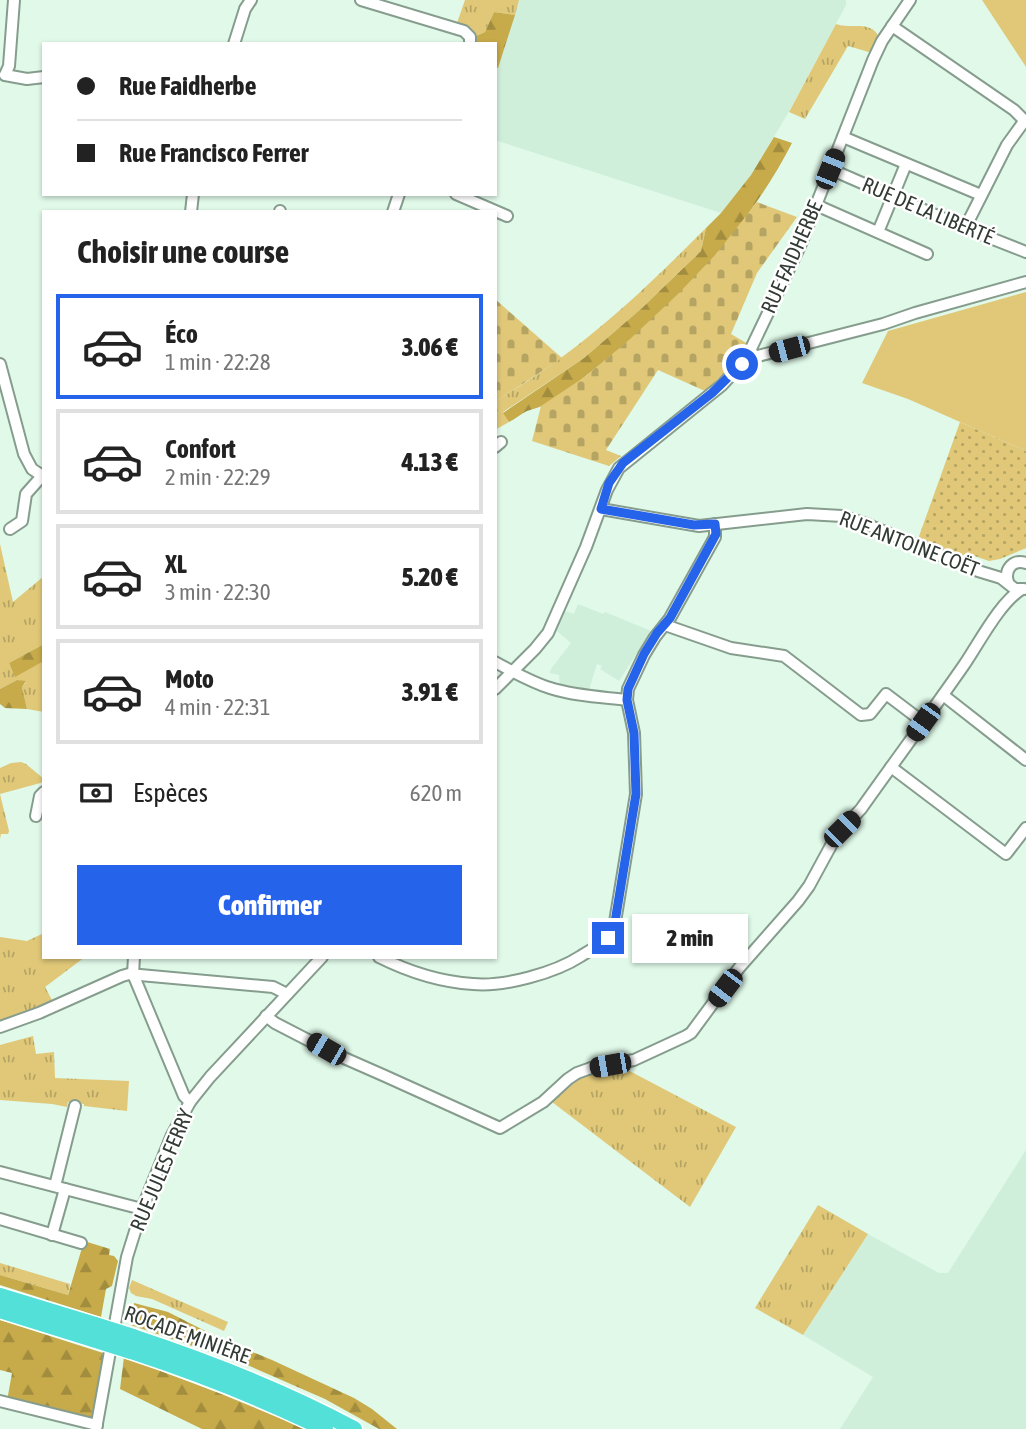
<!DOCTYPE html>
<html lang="fr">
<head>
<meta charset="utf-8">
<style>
  :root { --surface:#fff; --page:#f2f2f2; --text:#222; --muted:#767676; --line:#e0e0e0; --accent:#2563eb }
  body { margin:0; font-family:"Asap Condensed",sans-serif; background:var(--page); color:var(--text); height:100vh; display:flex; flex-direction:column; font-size:26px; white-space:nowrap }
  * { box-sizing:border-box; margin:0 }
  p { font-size:23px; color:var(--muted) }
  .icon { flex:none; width:38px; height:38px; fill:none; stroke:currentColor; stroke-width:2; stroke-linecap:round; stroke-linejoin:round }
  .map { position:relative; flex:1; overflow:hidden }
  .details { position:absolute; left:42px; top:210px; width:455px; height:749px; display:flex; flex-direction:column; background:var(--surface); border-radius:0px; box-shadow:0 2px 5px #0004 }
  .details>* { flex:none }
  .hud { position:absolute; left:42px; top:42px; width:455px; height:154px; border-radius:0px; box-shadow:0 2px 5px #0004; display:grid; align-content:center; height:154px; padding:0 35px; background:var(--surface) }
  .end { position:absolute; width:32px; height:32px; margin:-16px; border:9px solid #2563eb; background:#fff; box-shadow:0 0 0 4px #fff }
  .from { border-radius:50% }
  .bubble { position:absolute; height:49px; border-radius:0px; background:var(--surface); box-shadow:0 2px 5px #0004; font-size:23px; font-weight:800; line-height:49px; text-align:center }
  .car { position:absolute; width:21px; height:42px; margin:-21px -10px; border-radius:9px; box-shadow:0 0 5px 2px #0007; background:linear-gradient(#222 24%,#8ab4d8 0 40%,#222 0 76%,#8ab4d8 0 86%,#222 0) }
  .hud b { display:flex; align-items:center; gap:24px; height:66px; font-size:26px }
  .hud b+b { border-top:2px solid var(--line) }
  .hud i { width:18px; height:18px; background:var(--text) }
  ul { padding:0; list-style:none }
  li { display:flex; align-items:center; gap:21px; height:105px; margin:0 14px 10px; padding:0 21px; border:4px solid var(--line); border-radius:0px }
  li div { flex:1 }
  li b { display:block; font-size:26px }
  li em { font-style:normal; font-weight:800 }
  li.on { border-color:var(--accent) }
  li>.icon { width:63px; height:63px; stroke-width:1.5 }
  h2 { padding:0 35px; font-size:32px; line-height:84px }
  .pay { display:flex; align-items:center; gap:18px; height:77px; padding:0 35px; font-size:26px }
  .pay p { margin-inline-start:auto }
  .button { display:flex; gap:14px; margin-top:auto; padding:14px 35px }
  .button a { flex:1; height:80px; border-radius:0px; background:var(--accent); color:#fff; font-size:28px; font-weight:800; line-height:80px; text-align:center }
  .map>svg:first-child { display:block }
</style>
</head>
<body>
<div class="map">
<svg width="1026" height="1429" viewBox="0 0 1026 1429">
  <defs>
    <pattern id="grass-tufts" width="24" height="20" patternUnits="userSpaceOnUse" patternTransform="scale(1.75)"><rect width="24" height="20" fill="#e0c878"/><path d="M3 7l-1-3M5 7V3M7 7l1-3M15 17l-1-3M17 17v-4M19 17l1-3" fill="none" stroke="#b6a463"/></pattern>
    <pattern id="forest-firs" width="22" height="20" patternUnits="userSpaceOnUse" patternTransform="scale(1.75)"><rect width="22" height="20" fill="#c7aa49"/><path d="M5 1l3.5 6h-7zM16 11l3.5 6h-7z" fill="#a28c3e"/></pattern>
    <pattern id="cemetery-stones" width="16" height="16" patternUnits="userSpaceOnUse" patternTransform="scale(1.75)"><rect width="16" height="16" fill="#e0c878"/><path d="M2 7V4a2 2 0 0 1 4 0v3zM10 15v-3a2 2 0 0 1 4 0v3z" fill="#b6a463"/></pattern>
    <pattern id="park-dots" width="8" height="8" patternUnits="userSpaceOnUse" patternTransform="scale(1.75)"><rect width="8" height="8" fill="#e0c878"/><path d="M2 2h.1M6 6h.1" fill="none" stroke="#b6a463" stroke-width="1.8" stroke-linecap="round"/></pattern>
  </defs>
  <rect width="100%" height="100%" fill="#e0f9e9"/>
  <g fill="#cfefdb">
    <path d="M519 0H846V5L787 115 751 175 721 213 495 140V76Z"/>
    <path d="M578 604 603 614 605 612 651 631 619 681 600 669 602 666 597 664 588 693 560 687 559 675 550 673 551 669 571 643 557 631 565 611 574 614Z"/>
    <path d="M1026 1150V1429H840L873 1377 803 1335 868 1234 939 1273H948Z"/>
  </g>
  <g fill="url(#grass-tufts)">
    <path d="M465 0H519L515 15 494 12 485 32 476 36 470 27 457 23Z"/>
    <path d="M836 24C853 30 871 19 880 39L872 53 848 46 805 119 789 112Z"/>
    <path d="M706 228 701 251 642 308 584 358 503 412 509 422 495 430V402C518 387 541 373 562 357 614 319 660 274 706 228Z"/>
    <path d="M0 544 13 602 44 576V644L9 663 15 676 44 661V712L27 709 22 687 26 682 17 680 0 689Z"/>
    <path d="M21 762 26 764 44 779V782L0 794 9 831 8 834H1L0 839V768L11 763Z"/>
    <path d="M44 933V957H85L45 987 53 1002 0 1024V937L27 941Z"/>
    <path d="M33 1036 36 1054 54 1052 55 1078 129 1081 127 1111 84 1106V1104L68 1102 67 1107 52 1104 0 1100V1045Z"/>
    <path d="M622 1067 736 1127 690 1207 552 1102 571 1082 585 1074Z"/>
    <path d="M818 1205 868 1234 803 1335 755 1308Z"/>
    <path d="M0 1263 70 1284 68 1295 0 1275Z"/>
    <path d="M132 1280 228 1322 224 1331 152 1299 136 1296 131 1293 129 1288Z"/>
  </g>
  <g fill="url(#forest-firs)">
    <path d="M494 12 515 15 498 68 495 67V44H475L476 36 485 32Z"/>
    <path d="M774 137 792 143C749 227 681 299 608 358 587 375 566 393 542 406 538 408 532 409 527 411 521 414 515 419 509 422L503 413 584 358 642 308 701 251 706 228 721 213 751 175Z"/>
    <path d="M44 644V661L15 677 9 663Z"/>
    <path d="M17 680 26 681 22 687 27 709 5 708 0 704V689Z"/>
    <path d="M84 1241 110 1249 109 1255 114 1256 118 1261 112 1286 106 1289 101 1317 0 1285V1275L68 1295Z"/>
    <path d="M134 1303 168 1312 221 1339 272 1360 354 1398 372 1409 397 1429H379L325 1399 245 1364 131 1325Z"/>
    <path d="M0 1320 103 1353 100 1385 94 1419 7 1401 12 1373 0 1370Z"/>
    <path d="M124 1357 224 1395 306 1429H202L120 1389Z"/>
  </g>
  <g fill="url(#cemetery-stones)">
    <path d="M757 202 797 217 757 273 731 334 748 344 731 367 705 391 658 370 606 450 621 456 609 466 532 441 541 406 586 376 628 341 679 293 716 254Z"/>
    <path d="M495 299 562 358 495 402Z"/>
  </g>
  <path fill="url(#park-dots)" d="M960 422 1026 451V548L1000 559 989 561 966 553 961 557 918 539Z"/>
  <g fill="#e0c878">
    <path d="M982 0H1026V67Z"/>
    <path d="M1026 292V451L908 399 862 383 888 331Z"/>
  </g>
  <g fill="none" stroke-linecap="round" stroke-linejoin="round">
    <defs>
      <g id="minor">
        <path d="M361 0 464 31 470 37V44"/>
        <path d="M892 26 1014 110 1026 122"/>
        <path d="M234 44 245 9 251 0"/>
        <path d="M5 75 9 66 14 0"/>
        <path d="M5 75 27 79 44 77"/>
        <path d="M843 137 981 195"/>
        <path d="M830 169 965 228 1026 252"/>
        <path d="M456 194 507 216"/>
        <path d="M816 205 927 254"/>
        <path d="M280 211V212"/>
        <path d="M191 212 193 194"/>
        <path d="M393 212 399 194"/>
        <path d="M965 228 1007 145 1025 120"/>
        <path d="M878 232 906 164"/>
        <path d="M746 359 883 324 915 313 1026 282"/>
        <path d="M0 364 24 454 32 469 44 477"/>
        <path d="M495 447 501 442"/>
        <path d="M601 509 699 526 807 514 842 516 866 524 978 571 1001 578 1015 589H1024"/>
        <path d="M10 529 22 521 26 494 42 476"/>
        <path d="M1008 582C1004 569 1013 559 1026 563"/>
        <path d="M665 625 731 648 784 656 861 715 870 714 886 694 923 722"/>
        <path d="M495 662C513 672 531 682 550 688 575 696 602 697 627 700"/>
        <path d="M495 689 535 649 548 633 586 547 607 490 619 468 722 385 746 359 800 246 873 60 882 41 910 0"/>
        <path d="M943 695 1026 760"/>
        <path d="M891 767 1006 854 1026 828"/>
        <path d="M36 816 40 796 44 792"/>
        <path d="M134 957 133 974 184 1096 190 1102"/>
        <path d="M379 957C407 971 441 982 473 984 504 987 555 973 581 956 594 948 607 941 614 928L636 794 634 733 627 700 628 689 644 655 655 637 670 618 715 537V524"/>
        <path d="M266 1016 275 1023 335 1054 385 1076 500 1128 543 1102 568 1079 577 1073 591 1068 634 1060 686 1036 691 1033 739 968 798 901 809 886 834 840 842 829 861 809C895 761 930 714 964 665 979 643 1000 602 1022 589"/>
        <path d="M0 1027 39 1013 122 976 129 974 273 987 287 994"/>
        <path d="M0 1172 142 1209"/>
        <path d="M55 1186 75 1106"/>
        <path d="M0 1219 81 1243"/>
        <path d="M52 1235 65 1189"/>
        <path d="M0 1401 97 1425"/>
        <path d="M96 1429 127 1257 142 1209 172 1135 190 1102 210 1077 322 957"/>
      </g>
      <g id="highway">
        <path d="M0 1296 95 1325"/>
        <path d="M0 1310 93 1339"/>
        <path d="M133 1337C209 1362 283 1391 354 1429"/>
        <path d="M131 1351C198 1373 262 1398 325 1429"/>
      </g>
    </defs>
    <use href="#minor" stroke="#869d8e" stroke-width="14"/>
    <use href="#highway" stroke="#fff" stroke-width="19"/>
    <use href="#minor" stroke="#fff" stroke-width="10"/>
    <use href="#highway" stroke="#52e0d8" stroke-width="16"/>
    <defs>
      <g id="highway-bridge">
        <path d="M95 1325 133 1337"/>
        <path d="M93 1339 131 1351"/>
      </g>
    </defs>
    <use href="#highway-bridge" stroke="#fff" stroke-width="19" stroke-linecap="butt"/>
    <use href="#highway-bridge" stroke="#52e0d8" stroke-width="16"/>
  </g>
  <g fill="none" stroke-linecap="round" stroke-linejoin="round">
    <path stroke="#2563eb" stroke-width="9" d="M608 938 614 928 636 794 634 733 627 700 628 689 644 654 657 633 670 618 716 534 715 524 694 525 601 509 609 483 623 463 712 393 742 364"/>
  </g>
  <g text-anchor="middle" stroke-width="5" stroke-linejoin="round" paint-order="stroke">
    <g font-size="21" fill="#323b35" stroke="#fff">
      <text transform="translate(928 211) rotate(23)" y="7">RUE DE LA LIBERTÉ</text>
      <text transform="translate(792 257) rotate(-66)" y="7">RUE FAIDHERBE</text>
      <text transform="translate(909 544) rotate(21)" y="7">RUE ANTOINE COËT</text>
      <text transform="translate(162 1170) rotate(-67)" y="7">RUE JULES FERRY</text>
      <text transform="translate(187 1335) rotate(20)" y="7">ROCADE MINIÈRE</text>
    </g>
  </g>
</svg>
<i class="end from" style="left:742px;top:364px"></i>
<i class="end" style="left:608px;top:938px"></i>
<div class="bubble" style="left:632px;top:914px;width:116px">2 min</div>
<i class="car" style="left:830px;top:169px;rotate:22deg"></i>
<i class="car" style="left:789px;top:349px;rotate:255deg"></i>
<i class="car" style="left:923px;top:722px;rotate:216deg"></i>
<i class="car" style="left:842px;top:829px;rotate:45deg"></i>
<i class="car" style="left:725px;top:988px;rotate:217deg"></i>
<i class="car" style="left:326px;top:1049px;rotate:300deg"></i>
<i class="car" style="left:610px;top:1065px;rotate:260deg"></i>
<div class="hud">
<b><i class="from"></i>Rue Faidherbe</b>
<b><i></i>Rue Francisco Ferrer</b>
</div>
<section class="details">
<h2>Choisir une course</h2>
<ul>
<li class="on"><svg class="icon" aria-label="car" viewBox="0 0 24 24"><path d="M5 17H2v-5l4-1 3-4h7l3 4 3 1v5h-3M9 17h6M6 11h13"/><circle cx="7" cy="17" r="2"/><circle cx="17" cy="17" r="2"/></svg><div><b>Éco</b><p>1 min · 22:28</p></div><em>3.06 €</em></li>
<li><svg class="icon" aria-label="car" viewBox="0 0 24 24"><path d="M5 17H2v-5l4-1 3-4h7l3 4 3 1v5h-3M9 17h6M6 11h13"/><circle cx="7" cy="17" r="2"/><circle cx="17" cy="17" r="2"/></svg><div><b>Confort</b><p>2 min · 22:29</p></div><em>4.13 €</em></li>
<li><svg class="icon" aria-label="car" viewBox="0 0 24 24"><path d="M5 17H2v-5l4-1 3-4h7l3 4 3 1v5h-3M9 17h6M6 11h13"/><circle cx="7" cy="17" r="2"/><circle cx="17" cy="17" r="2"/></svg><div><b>XL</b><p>3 min · 22:30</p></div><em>5.20 €</em></li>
<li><svg class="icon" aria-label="car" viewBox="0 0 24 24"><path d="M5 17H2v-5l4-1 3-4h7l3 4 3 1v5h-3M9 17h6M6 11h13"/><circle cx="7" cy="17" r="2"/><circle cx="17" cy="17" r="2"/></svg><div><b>Moto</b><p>4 min · 22:31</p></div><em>3.91 €</em></li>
</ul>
<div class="pay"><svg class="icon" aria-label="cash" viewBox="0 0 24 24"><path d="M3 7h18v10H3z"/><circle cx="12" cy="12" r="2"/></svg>Espèces<p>620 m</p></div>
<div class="button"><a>Confirmer</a></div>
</section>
</div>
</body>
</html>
